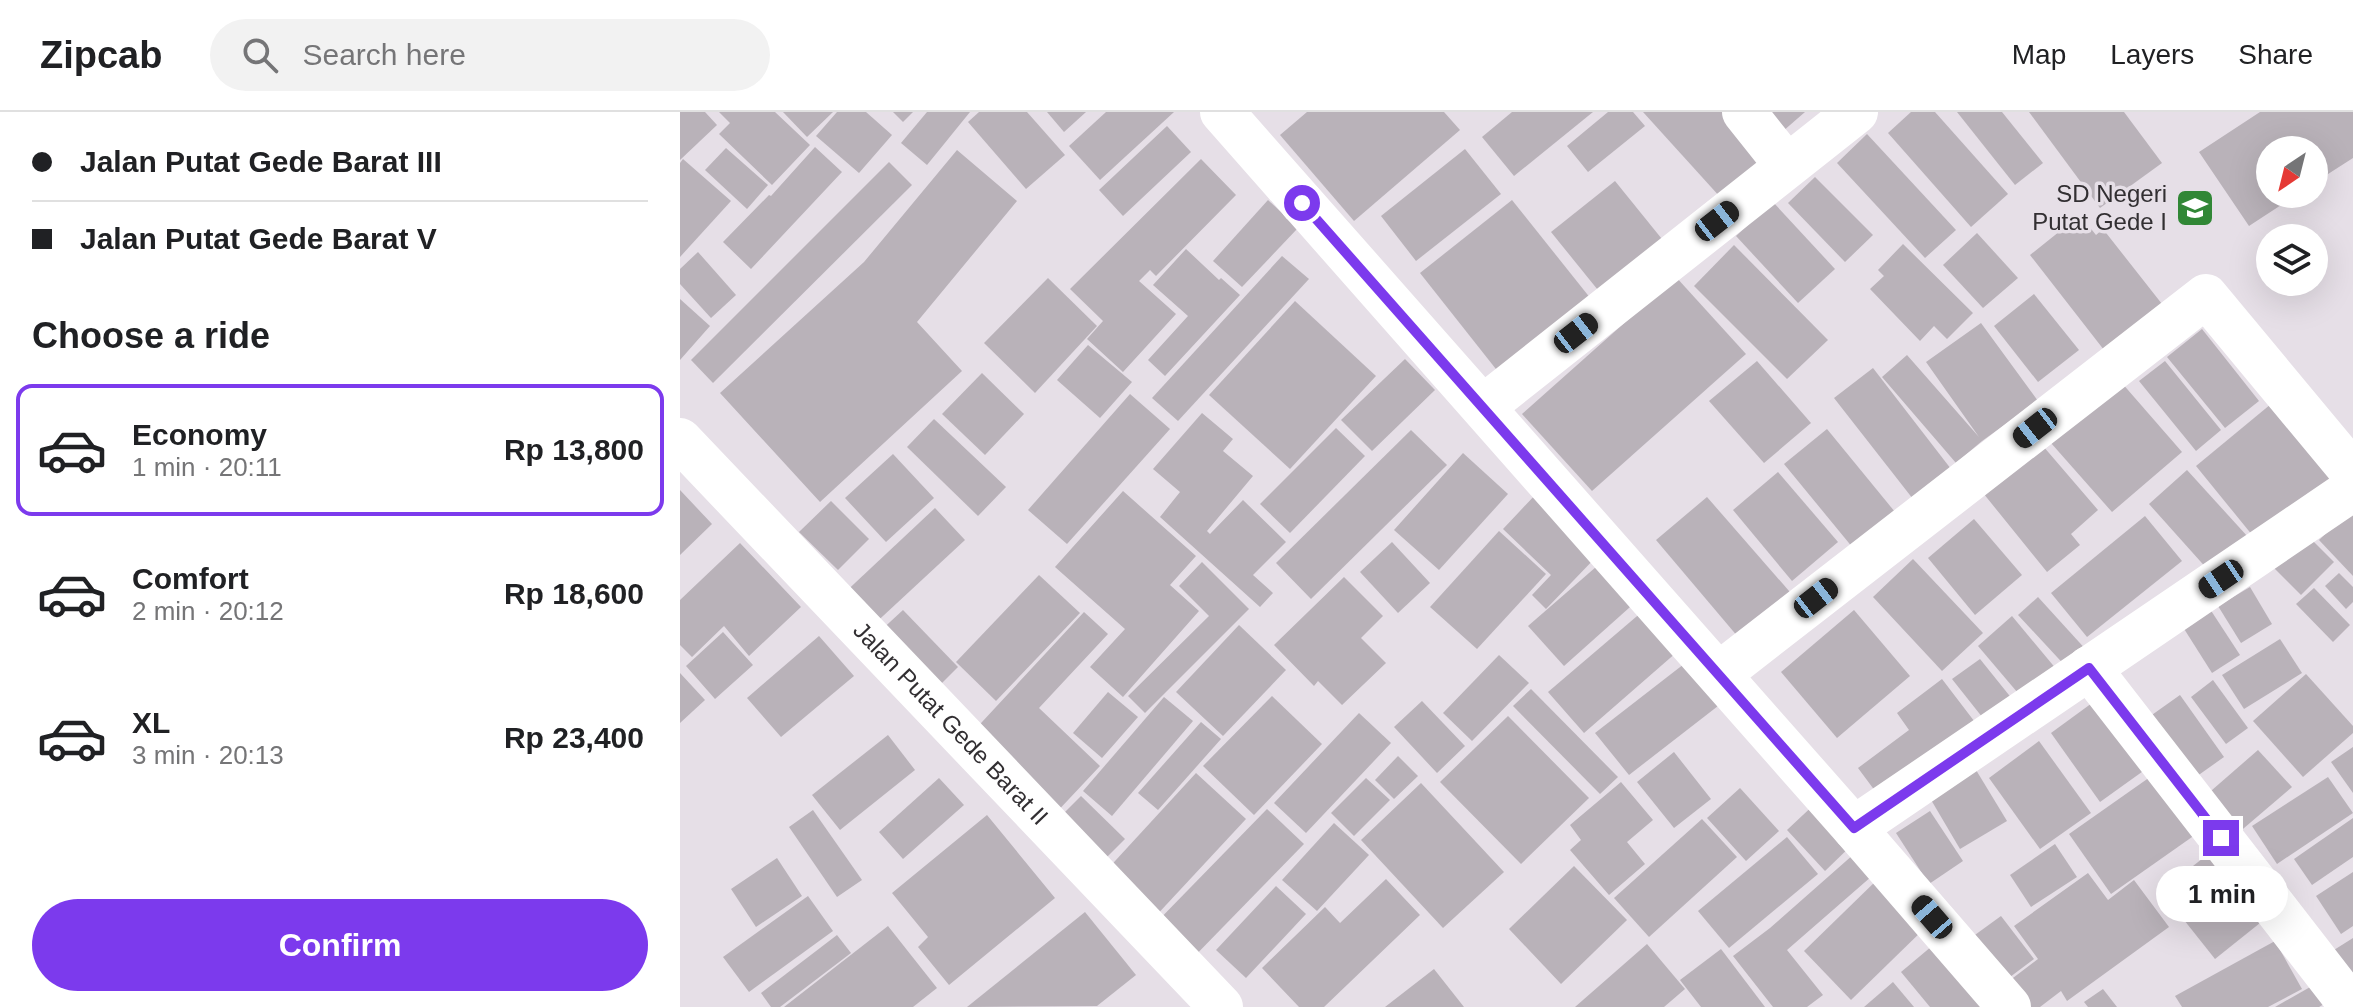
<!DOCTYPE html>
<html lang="en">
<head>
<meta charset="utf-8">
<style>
  :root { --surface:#fff; --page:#f2f2f2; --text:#202124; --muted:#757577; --line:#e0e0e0; --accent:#7c3aed }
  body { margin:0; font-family:Helvetica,sans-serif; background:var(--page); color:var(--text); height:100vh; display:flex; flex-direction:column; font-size:30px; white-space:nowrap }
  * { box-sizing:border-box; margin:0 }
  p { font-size:26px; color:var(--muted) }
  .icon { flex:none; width:44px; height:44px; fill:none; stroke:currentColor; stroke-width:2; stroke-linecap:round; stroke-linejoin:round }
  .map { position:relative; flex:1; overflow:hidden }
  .side { display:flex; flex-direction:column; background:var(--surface); width:680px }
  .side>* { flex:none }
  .hud { display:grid; align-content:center; height:176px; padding:0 32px; background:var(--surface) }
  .needle { width:52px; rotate:215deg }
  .controls { position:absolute; left:1576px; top:24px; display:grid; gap:16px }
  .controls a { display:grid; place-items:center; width:72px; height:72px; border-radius:50%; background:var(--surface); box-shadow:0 8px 32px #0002; font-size:40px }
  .end { position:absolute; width:36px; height:36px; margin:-18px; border:10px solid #7c3aed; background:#fff; box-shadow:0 0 0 4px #fff }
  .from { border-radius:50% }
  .bubble { position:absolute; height:56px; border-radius:28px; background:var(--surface); box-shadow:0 8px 32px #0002; font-size:26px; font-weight:700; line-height:56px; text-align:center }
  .car { position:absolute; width:24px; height:48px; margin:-24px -12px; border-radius:10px; box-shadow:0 0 6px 2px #0007; background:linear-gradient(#222 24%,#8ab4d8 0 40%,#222 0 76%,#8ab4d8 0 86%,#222 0) }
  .hud b { display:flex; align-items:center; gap:28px; height:76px; font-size:30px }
  .hud b+b { border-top:2px solid var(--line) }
  .hud i { width:20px; height:20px; background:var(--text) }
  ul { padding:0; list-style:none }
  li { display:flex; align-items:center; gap:24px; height:132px; margin:0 16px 12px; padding:0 16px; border:4px solid transparent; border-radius:16px }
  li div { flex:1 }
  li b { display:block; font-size:30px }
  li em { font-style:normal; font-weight:700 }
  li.current { border-color:var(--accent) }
  li>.icon { width:72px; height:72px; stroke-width:1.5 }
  h2 { padding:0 32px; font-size:36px; line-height:96px }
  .button { display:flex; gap:16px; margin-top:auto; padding:16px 32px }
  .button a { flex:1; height:92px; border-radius:48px; background:var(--accent); color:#fff; font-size:32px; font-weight:700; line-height:92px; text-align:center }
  header { display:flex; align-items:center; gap:48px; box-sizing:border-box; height:112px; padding:0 40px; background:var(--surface); border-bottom:2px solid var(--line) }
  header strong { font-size:38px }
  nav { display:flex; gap:44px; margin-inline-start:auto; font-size:28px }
  .search { width:560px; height:72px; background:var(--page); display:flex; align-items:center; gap:20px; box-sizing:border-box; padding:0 28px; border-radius:44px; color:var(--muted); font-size:30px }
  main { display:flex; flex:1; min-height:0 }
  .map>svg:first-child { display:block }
</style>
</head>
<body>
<header>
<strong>Zipcab</strong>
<div class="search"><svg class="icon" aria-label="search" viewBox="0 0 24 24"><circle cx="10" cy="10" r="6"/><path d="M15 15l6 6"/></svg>Search here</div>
<nav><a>Map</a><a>Layers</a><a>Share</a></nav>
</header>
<main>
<section class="side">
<div class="hud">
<b><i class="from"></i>Jalan Putat Gede Barat III</b>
<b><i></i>Jalan Putat Gede Barat V</b>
</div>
<h2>Choose a ride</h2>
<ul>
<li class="current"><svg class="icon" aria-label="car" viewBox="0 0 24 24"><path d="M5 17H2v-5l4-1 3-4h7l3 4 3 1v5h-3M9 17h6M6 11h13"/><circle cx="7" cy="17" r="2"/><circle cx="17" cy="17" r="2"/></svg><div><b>Economy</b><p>1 min · 20:11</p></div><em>Rp 13,800</em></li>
<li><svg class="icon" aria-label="car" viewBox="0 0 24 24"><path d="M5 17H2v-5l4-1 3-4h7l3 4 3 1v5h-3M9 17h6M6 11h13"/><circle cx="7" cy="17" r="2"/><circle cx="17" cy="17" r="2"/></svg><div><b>Comfort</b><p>2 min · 20:12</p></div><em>Rp 18,600</em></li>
<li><svg class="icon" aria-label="car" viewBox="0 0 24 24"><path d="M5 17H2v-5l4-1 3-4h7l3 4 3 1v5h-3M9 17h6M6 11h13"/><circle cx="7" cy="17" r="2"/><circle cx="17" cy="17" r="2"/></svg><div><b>XL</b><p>3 min · 20:13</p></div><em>Rp 23,400</em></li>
</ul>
<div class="button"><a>Confirm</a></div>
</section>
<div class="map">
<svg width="1673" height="895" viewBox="0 0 1673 895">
  <rect width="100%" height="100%" fill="#e6dfe7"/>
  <g fill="#b9b2b9">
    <path d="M0 0H25L37 13 0 48Z"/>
    <path d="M39 0H95L130 33 92 73 39 22 50 11Z"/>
    <path d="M103 0H153L127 25Z"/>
    <path d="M157 0H186L212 23 179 61 136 24Z"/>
    <path d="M213 0H233L223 10Z"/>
    <path d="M247 0H290L247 53 221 31Z"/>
    <path d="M299 0H347L385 43 346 77 288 10Z"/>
    <path d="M367 0H406L384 20Z"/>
    <path d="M426 0H494L420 68 389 34Z"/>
    <path d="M627 0H764L780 18 674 109 600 23Z"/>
    <path d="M832 0H913L834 64 802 25Z"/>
    <path d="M928 0H953L965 14 908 60 887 34Z"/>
    <path d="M963 0H1052L1090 42 1041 86Z"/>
    <path d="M1085 0H1125L1102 20Z"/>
    <path d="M1231 0H1255L1328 82 1291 115 1208 21Z"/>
    <path d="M1277 0H1322L1363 51 1335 73Z"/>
    <path d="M1349 0H1444L1482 51 1420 96Z"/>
    <path d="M1580 0H1673V46L1634 71V38H1590V82H1618L1569 114 1519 40Z"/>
    <path d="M487 14 511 40 443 104 419 78Z"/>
    <path d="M1187 22 1276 118 1245 146 1157 51Z"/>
    <path d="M135 35 162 60 71 157 43 130 89 83 91 84Z"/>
    <path d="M46 36 88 73 67 97 25 58Z"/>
    <path d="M785 37 821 82 736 149 701 104Z"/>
    <path d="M277 38 337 89 237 210 282 259 140 390 40 281 184 150Z"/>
    <path d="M3 47 51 89 0 145V51Z"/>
    <path d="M521 47 556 83 476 164 470 158 459 169 496 202 443 260 407 227 423 209 390 177Z"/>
    <path d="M209 50 232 73 33 271 11 248Z"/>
    <path d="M1135 65 1193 123 1165 150 1108 91Z"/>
    <path d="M935 69 990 137 926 188 871 120Z"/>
    <path d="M588 88 618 116 562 175 533 149Z"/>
    <path d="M832 88 915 192 823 266 740 161Z"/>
    <path d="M1093 90 1155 157 1118 191 1056 124Z"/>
    <path d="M1400 103 1416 123 1423 117 1482 192 1424 238 1350 143Z"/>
    <path d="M1297 121 1338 166 1303 196 1263 153Z"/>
    <path d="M1223 132 1293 201 1267 227 1254 214 1240 229 1190 177 1204 164 1198 158Z"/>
    <path d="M1054 133 1148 228 1107 267 1014 174Z"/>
    <path d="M506 137 539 168 541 166 560 183 485 264 468 248 508 204 473 173Z"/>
    <path d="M18 140 56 183 31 206 0 172V157Z"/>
    <path d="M602 144 629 167 498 309 472 286Z"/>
    <path d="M996 165 1066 242 912 379 842 302Z"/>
    <path d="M368 166 417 214 355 281 304 231Z"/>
    <path d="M1354 182 1399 238 1358 270 1314 214Z"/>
    <path d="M0 187 30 214 0 248Z"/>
    <path d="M615 189 696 264 610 357 529 283Z"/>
    <path d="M1301 211 1358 289 1302 329 1276 351 1202 265 1227 243 1299 325 1246 250Z"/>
    <path d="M1522 217 1579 289 1545 316 1487 245Z"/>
    <path d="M408 233 452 270 420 306 377 268Z"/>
    <path d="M725 247 755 278 692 339 661 308Z"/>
    <path d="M1077 249 1131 311 1084 351 1029 289Z"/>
    <path d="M1485 249 1541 318 1516 339 1459 269Z"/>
    <path d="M1193 256 1271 357 1233 387 1154 286Z"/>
    <path d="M302 261 344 302 305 343 262 302Z"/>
    <path d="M1441 270 1502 340 1432 400 1371 331Z"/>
    <path d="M450 282 490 317 387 432 348 398Z"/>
    <path d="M1591 292 1653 366 1577 429 1516 354Z"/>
    <path d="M522 301 553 327 543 339 573 364 527 419 530 422 563 388 606 430 573 463 593 481 580 495 480 405 500 380 473 357Z"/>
    <path d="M254 307 326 375 298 404 227 335Z"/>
    <path d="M656 316 685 344 610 421 580 392Z"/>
    <path d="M1147 317 1215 400 1173 436 1104 352Z"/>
    <path d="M731 318 767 353 631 487 596 451Z"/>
    <path d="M1363 334 1418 398 1391 422 1400 433 1367 460 1299 376Z"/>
    <path d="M783 341 828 382 759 458 714 418Z"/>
    <path d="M213 342 254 386 206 430 165 386Z"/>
    <path d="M1507 358 1568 425 1529 459 1469 392Z"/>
    <path d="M1098 360 1158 430 1112 469 1053 398Z"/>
    <path d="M0 378 32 412 0 443Z"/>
    <path d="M443 379 516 444 490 473 519 499 443 585 410 555 445 517 375 455Z"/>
    <path d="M856 382 919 442 866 497 852 483 871 463 823 417Z"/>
    <path d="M1027 385 1116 487 1064 532 976 428Z"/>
    <path d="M151 389 189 427 158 458 119 420Z"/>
    <path d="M255 396 285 428 189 517 159 486Z"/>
    <path d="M1673 396V464L1639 428Z"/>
    <path d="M1465 404 1502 449 1407 525 1371 481Z"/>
    <path d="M1294 407 1342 463 1295 503 1248 446Z"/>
    <path d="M819 419 866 462 797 537 750 495Z"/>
    <path d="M1626 422 1654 450 1621 483 1593 455Z"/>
    <path d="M712 430 750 471 718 501 680 460Z"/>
    <path d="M60 431 121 495 69 544 44 514 12 545 0 533V488Z"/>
    <path d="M1233 447 1303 521 1262 559 1193 485Z"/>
    <path d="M924 448 959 487 884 554 848 514Z"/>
    <path d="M522 450 569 497 465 601 448 584 529 504 499 474Z"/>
    <path d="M1659 461 1673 475V490L1666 497 1645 474Z"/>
    <path d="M359 463 400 501 316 589 276 550Z"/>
    <path d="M664 465 703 504 681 526 706 551 662 593 638 569 634 574 594 533Z"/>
    <path d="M1570 475 1592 512 1561 531 1538 494Z"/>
    <path d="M1634 476 1670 513 1653 530 1616 492Z"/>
    <path d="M1358 485 1409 541 1390 559 1338 503Z"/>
    <path d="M970 493 1005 533 904 621 868 580Z"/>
    <path d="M1528 494 1560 543 1532 561 1501 512Z"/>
    <path d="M223 498 278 555 252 581 197 522Z"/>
    <path d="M1174 498 1230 564 1157 626 1101 560Z"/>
    <path d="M404 500 428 522 359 596 420 654 373 704 289 624Z"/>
    <path d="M1332 504 1377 558 1343 587 1298 534Z"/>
    <path d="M559 513 606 558 543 624 496 580Z"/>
    <path d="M43 520 73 553 35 587 6 554Z"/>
    <path d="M139 524 174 564 101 625 67 586Z"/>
    <path d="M1600 527 1622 561 1564 597 1542 563Z"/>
    <path d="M819 543 849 571 792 629 763 601Z"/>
    <path d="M1013 545 1047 587 949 663 915 621Z"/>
    <path d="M1300 547 1341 598 1314 620 1272 567Z"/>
    <path d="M0 561 25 588 0 611Z"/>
    <path d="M1626 562 1673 614V621L1623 665 1573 609Z"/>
    <path d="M1262 567 1304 622 1204 691 1178 656 1229 618 1217 601Z"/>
    <path d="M1533 568 1568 616 1546 632 1511 585Z"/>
    <path d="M851 577 938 665 920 682 833 594Z"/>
    <path d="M428 580 458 605 422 646 393 621Z"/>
    <path d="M1423 583 1473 652 1420 690 1371 621Z"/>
    <path d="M1500 583 1544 645 1513 667 1469 605Z"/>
    <path d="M592 584 642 632 574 703 523 654Z"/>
    <path d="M484 585 513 609 432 704 403 679Z"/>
    <path d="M742 589 785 634 757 661 714 615Z"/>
    <path d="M679 601 711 631 626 721 594 691Z"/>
    <path d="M828 604 909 686 841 752 760 670Z"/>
    <path d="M521 610 541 627 478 698 458 681Z"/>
    <path d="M208 623 235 658 160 718 132 683Z"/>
    <path d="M1359 629 1411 701 1360 737 1309 666Z"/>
    <path d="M1673 635V681L1651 650Z"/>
    <path d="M1578 638 1612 675 1557 722 1524 685Z"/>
    <path d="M994 640 1031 687 994 716 957 670Z"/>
    <path d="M718 644 738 664 714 687 695 668Z"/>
    <path d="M1293 653 1327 709 1280 737 1247 681Z"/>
    <path d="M1480 658 1522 718 1431 782 1389 722Z"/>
    <path d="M516 661 566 707 473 807 424 761Z"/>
    <path d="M1648 665 1673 701 1597 752 1572 714Z"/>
    <path d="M259 666 284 693 223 747 199 720Z"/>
    <path d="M686 666 710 688 674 724 651 701Z"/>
    <path d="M941 670 973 708 947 730 965 752 929 783 890 738 901 728 890 713Z"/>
    <path d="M741 671 824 760 763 816 681 728Z"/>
    <path d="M1060 676 1099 719 1066 749 1027 706Z"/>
    <path d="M401 684 445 727 414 758 370 715Z"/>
    <path d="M1140 687 1178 727 1145 759 1107 718Z"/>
    <path d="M587 697 624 732 506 853 469 818Z"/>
    <path d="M133 698 182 768 157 785 109 715Z"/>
    <path d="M1250 699 1283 749 1249 772 1216 721Z"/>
    <path d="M307 703 375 786 269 873 238 835 248 825 212 781Z"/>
    <path d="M1673 706V745L1632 773 1614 747Z"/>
    <path d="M1022 707 1057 745 969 825 934 786Z"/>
    <path d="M654 711 689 743 637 799 602 768Z"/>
    <path d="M1107 725 1138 762 1049 836 1018 799Z"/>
    <path d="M1375 732 1397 765 1351 795 1330 763Z"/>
    <path d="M1536 736 1590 803 1535 847 1481 779Z"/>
    <path d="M1174 742 1192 764 1107 838 1143 883 1127 895H1093L1053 844 1090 816Z"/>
    <path d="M97 746 122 784 76 815 51 777Z"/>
    <path d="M894 754 947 808 881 872 829 817Z"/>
    <path d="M1673 760V814L1661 822 1636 784Z"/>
    <path d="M1408 761 1428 788 1454 768 1489 815 1387 889 1381 879 1360 895H1342L1325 872 1358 847 1334 814Z"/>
    <path d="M1201 764 1248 813 1171 888 1124 839Z"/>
    <path d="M706 767 740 803 644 895H619L582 856 645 795 660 811Z"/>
    <path d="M596 774 626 802 566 866 536 838Z"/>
    <path d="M128 784 153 819 69 880 43 845Z"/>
    <path d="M405 800 456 863 417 894 287 895Z"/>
    <path d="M1321 804 1354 847 1322 871 1288 828Z"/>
    <path d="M208 814 257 876 233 895H104Z"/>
    <path d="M157 823 171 841 100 895H91L81 881Z"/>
    <path d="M1264 824 1323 895H1250L1221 860Z"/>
    <path d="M1673 826V883L1646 843Z"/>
    <path d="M1595 829 1622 877 1588 895H1502L1495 884Z"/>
    <path d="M967 832 1005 877 984 895H895Z"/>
    <path d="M1041 837 1085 895H1021L1000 868Z"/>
    <path d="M754 857 784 895H705Z"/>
    <path d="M1213 870 1234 895H1184Z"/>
    <path d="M1639 870 1651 888 1639 895H1595Z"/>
    <path d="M1423 877 1437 895H1408L1404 890Z"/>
  </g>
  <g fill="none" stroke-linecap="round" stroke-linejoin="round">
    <g stroke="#fff" stroke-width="44">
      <path d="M542 0 1174 716 1329 895"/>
      <path d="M1064 0 1107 54"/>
      <path d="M803 295 1176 0"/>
      <path id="s1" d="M0 328 541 895"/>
      <path d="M1409 556 1672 895"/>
      <path d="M1039 562 1526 184 1673 361"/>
      <path d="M1174 716 1673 377"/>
    </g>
  </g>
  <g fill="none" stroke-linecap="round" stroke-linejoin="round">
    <path stroke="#7c3aed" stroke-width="10" d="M622 91 1174 716 1409 556 1541 726"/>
  </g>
  <defs>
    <symbol id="school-square" viewBox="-11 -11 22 22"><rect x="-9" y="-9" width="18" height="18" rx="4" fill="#318736" stroke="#e6dfe7"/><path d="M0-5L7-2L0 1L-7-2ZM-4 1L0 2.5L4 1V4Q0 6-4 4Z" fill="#fff"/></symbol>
  </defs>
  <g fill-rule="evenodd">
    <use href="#school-square" x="1493" y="74" width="44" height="44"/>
  </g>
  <g text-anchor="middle" stroke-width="7" stroke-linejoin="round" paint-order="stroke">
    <g font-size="24" fill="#322f32" stroke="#e6dfe7" text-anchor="end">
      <text x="1487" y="90">SD Negeri<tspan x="1487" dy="28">Putat Gede I</tspan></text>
    </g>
    <g font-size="24" fill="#322f32" stroke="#e6dfe7">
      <text dy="8" stroke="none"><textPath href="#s1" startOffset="392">Jalan Putat Gede Barat II</textPath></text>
    </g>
  </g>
</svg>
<div class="controls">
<a><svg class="needle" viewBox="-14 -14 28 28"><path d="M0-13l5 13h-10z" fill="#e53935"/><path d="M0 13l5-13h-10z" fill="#757577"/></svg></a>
<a><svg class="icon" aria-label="layers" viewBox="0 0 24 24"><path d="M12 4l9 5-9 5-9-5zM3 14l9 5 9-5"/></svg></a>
</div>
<i class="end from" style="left:622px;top:91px"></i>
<i class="end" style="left:1541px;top:726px"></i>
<div class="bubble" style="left:1476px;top:754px;width:132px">1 min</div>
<i class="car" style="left:1037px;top:109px;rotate:52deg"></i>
<i class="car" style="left:896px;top:221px;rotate:52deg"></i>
<i class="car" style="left:1355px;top:316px;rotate:232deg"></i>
<i class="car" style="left:1541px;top:467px;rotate:236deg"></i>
<i class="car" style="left:1136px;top:486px;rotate:52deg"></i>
<i class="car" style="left:1252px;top:805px;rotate:319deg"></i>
</div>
</main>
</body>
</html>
